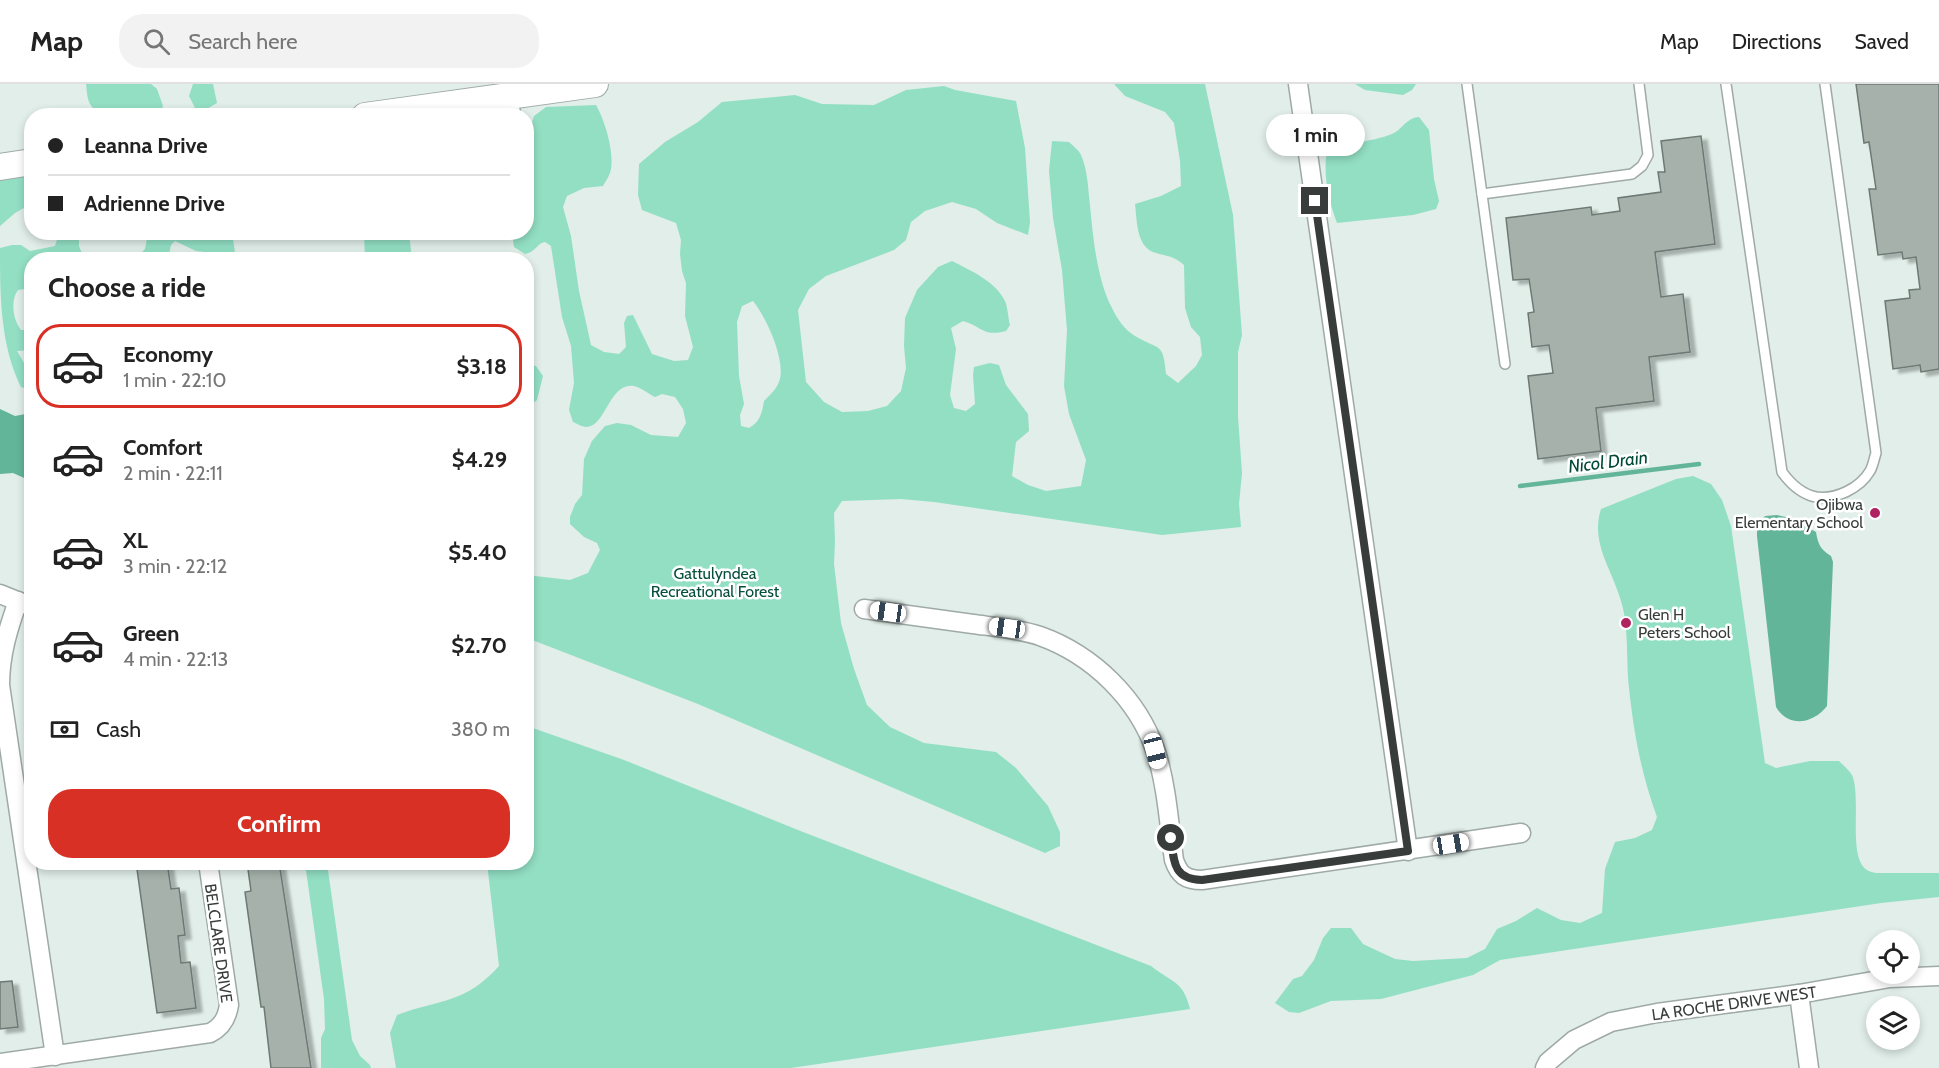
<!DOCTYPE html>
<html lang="en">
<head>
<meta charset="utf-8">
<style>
  :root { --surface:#fff; --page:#f2f2f2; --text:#222; --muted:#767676; --line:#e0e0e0; --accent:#d93025 }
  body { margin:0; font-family:Cabin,sans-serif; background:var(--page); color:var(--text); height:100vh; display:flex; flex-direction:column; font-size:22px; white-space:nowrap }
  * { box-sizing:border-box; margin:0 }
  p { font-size:20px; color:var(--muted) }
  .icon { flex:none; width:33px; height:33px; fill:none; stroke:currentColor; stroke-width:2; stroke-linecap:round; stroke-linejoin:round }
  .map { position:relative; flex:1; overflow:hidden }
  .details { position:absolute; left:24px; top:168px; width:510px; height:618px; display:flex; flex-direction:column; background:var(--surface); border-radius:24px; box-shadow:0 3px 9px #0003 }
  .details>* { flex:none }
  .hud { position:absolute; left:24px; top:24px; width:510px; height:132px; border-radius:24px; box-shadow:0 3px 9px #0003; display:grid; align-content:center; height:132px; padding:0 24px; background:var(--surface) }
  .fabs { position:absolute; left:1866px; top:846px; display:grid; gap:12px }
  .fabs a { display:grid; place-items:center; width:54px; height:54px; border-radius:50%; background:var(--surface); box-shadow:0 3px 9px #0003; font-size:30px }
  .end { position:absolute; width:27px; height:27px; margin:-14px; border:8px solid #383d3b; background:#fff; box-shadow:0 0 0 3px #fff }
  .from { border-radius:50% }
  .bubble { position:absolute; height:42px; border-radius:21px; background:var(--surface); box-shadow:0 3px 9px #0003; font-size:20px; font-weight:700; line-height:42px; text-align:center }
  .car { position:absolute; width:18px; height:36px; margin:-18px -9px; border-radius:8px; box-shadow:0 0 4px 2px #0007; background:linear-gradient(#fff 24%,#345 0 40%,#fff 0 76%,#345 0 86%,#fff 0) }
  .hud b { display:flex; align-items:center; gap:21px; height:57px; font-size:22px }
  .hud b+b { border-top:2px solid var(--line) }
  .hud i { width:15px; height:15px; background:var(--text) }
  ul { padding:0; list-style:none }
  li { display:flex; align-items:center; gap:18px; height:84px; margin:0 12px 9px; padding:0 12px; border:3px solid transparent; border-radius:24px }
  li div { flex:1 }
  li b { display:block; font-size:22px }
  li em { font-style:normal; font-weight:700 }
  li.current { border-color:var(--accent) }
  li>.icon { width:54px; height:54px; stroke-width:1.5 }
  h2 { padding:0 24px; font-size:27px; line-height:72px }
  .pay { display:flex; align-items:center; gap:15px; height:66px; padding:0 24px; font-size:22px }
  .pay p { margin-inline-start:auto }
  .cta { display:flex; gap:12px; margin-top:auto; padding:12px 24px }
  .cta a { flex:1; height:69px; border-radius:24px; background:var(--accent); color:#fff; font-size:24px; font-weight:700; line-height:69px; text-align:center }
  header { display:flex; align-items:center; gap:36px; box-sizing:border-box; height:84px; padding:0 30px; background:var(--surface); border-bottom:2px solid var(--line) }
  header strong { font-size:28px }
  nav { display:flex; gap:33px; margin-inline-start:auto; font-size:21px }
  .search { width:420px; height:54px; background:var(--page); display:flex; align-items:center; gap:15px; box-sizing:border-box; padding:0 21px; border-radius:24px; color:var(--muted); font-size:22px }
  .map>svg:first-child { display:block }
</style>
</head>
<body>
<header>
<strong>Map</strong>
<div class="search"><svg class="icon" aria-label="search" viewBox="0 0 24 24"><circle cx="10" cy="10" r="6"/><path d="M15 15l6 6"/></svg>Search here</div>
<nav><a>Map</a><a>Directions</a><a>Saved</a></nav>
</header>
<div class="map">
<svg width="1939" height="984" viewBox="0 0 1939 984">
  <defs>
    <filter id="shadow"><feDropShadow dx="6" dy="4" stdDeviation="1.5" flood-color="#0004"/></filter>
  </defs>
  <rect width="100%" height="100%" fill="#e1eee9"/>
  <g fill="#92dfc4" fill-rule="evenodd">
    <path d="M86 0H151L157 5 163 22 159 31C141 32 105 36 92 23 87 17 87 8 86 0Z"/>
    <path d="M193 0H213L217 19 205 26 195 24 189 12Z"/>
    <path d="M1114 0H1205L1233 131 1242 251 1238 268V333L1242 389 1239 420 1241 443 1162 451 934 418 901 415 842 417 834 429 835 457 834 480 841 539 854 585 867 621 890 643 924 659 996 668 1016 684 1048 722 1060 748V762L1045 769 698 620 527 554V487L535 492 570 496 588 489 600 466 597 459 584 453 570 440V433L575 420 582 411 584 375 592 357 605 342 617 339 631 341 651 351 678 353 686 339 683 325 675 313 662 310 655 313C649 310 640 303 634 302 609 298 606 343 586 343 582 343 576 339 573 338L569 326 574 299 571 262 562 233 551 162 545 158C537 159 536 168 525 170L514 163 512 149 526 148 527 50 529 49 534 32 546 23 596 21C605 37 614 67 611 85 610 91 606 97 603 102L584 104 567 112 563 123 571 152 579 207 591 261 604 268 619 270 626 263 624 239 627 232 633 231 652 270 674 277 688 276 693 263 685 232 686 199 682 187 680 170 681 156 676 139 642 126 638 111 639 80 665 58 698 38 722 18 795 11 822 20 874 21 906 6 944 2 955 6 1016 17 1025 64 1030 138 1028 151 997 139 976 125 952 118 925 127 911 138 906 156 894 166 826 192 809 205 798 226 806 298 824 318 842 328 868 327 887 322 901 307 906 284 904 262 905 234 917 206 938 183 952 177C970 186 996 198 1005 217 1008 224 1008 234 1010 241L1006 247C983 253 983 243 963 237L951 244 956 265 950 311 954 324 966 327 975 320 973 291 974 283 990 279 999 281 1006 301 1028 330 1029 347 1016 358 1012 392 1028 401 1046 407 1081 402 1086 376 1069 330 1064 302 1067 246 1062 186 1053 134 1049 87 1052 57 1069 58C1073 62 1079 66 1081 71 1088 87 1088 105 1090 121 1093 153 1097 196 1112 224 1117 235 1125 246 1135 252 1160 267 1163 257 1166 290L1178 299 1196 282 1202 271 1200 253 1191 243 1185 224 1184 181C1171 170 1167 173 1153 168 1136 161 1137 135 1135 120L1161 112 1181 102 1180 77 1174 39 1165 28 1125 12ZM753 217C766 233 785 274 780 295 777 305 771 310 764 317 762 329 760 338 749 344L741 342 740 331 744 320 739 292 737 238 742 222Z"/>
    <path d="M1355 0H1416L1412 6 1403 11 1365 6Z"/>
    <path d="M1419 33 1429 46 1434 95 1439 117 1436 125 1413 131 1337 139C1329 118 1324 95 1326 73 1344 57 1370 59 1392 50 1403 45 1406 34 1419 33Z"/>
    <path d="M31 86V120L15 129 0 142V96Z"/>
    <path d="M59 149H79V162L83 172 108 175 32 176 31 204 18 206C10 217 13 236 21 246H31V266L17 267 24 279 25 288 31 289 30 306 21 303C0 261 0 210 0 164L12 161H21L30 167 55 162Z"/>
    <path d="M148 149H193L203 153 208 149H232L236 175H217L212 169 196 167 175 157 171 161 168 175H135L145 165Z"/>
    <path d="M364 149H409L412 175H365Z"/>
    <path d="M527 280 536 282 543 292 537 316 527 324Z"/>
    <path d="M1693 392 1711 400 1722 416 1731 442 1765 679 1776 684 1810 677H1839C1843 681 1849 686 1852 691 1862 714 1847 773 1867 786 1870 788 1873 788 1876 789H1939V813L1881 819 1500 876 1473 891 1381 915 1331 917 1299 929 1289 928 1275 919 1293 895 1302 892 1314 876 1323 854 1331 844H1351L1363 860 1395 875 1413 877 1467 874 1485 865 1497 845 1516 837 1537 824 1561 836 1580 839 1602 829 1605 785 1615 758 1635 754 1652 746 1657 733C1641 689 1634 650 1629 604 1626 576 1629 543 1621 517 1612 485 1590 459 1601 425L1676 395Z"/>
    <path d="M527 642 624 676 803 748 1151 882C1172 899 1183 896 1190 925L791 984H396L390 949 397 931C440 915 465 920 499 882L487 779 526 778Z"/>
    <path d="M305 779H327L352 956 360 972 370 981 371 984H321V954L325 945 324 915Z"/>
  </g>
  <g fill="#63b599">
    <path d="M0 325 15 332 31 329V397L13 389 0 390Z"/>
    <path d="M1777 431 1790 434 1816 448C1818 460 1820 465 1831 472L1833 478 1827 622C1814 639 1789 645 1776 623L1757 452V442L1765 432Z"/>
  </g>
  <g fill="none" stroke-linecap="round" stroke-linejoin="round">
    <path stroke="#63b599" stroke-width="4.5" d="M1520 402 1699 380"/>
  </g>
  <g fill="#a6b1ac" stroke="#6e7974" stroke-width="1.5" filter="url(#shadow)">
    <path d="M1856 0H1939V285L1921 288 1920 281 1893 285 1885 217 1910 214 1909 206 1920 205 1916 173 1903 175 1902 168 1878 171 1869 105H1876L1869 58 1864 59Z"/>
    <path d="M1701 52 1715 160 1655 168 1661 213 1683 210 1690 268 1649 273 1654 317 1596 324 1601 367 1538 375 1528 292 1553 289 1549 261 1532 263 1528 229 1534 228 1529 195 1513 196 1506 134 1591 123 1592 131 1620 127 1618 114 1661 108 1658 88H1665L1661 57Z"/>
    <path d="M136 778H167L171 805 179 804 185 851 178 852 181 879 190 878 196 924 157 929Z"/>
    <path d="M247 778H279L311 984H271L264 923H261L245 808 251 807Z"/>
    <path d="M12 897 18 943 0 945V898Z"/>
  </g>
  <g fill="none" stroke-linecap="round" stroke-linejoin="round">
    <defs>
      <g id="lane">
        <path d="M1467 0 1505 280"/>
        <path d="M1726 0 1782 388C1790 399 1801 410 1816 413 1836 416 1860 404 1870 387 1873 382 1874 375 1876 369L1825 0"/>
        <path d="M513 14 516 32"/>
        <path d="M526 76V83"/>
        <path d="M1482 110 1632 90 1642 82 1648 71 1639 0"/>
      </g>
      <g id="street">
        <path d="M1298 0 1408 767"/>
        <path d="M0 510 32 523"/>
        <path d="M18 517C8 545 0 571 0 601L55 972"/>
        <path d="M864 525C900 530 937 535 973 540 995 543 1019 545 1040 552 1093 571 1138 615 1156 668 1167 703 1169 740 1174 776 1179 791 1186 796 1202 796L1521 749"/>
        <path d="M1799 910 1809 984"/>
        <path d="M0 979 210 949C222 943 227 934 229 921L208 778"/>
        <path d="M1545 984 1548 978 1574 956 1611 938 1657 929 1799 910 1890 894 1939 892"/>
      </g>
      <g id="secondary">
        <path d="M365 32 595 0"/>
        <path d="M0 83 32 78"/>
      </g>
    </defs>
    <use href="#lane" stroke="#9faaa6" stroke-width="12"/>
    <use href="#street" stroke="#9faaa6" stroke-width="21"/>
    <use href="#secondary" stroke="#9faaa6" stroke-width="28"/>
    <use href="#lane" stroke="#fff" stroke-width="9"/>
    <use href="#street" stroke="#fff" stroke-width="18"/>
    <use href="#secondary" stroke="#fff" stroke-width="26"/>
  </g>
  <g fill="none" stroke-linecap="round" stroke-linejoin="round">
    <path stroke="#383d3b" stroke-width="8" d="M1171 754C1174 778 1173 795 1202 796L1408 767 1315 117"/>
  </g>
  <g fill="#af2361" stroke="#fff" stroke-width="2">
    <circle cx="1875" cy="429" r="6"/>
    <circle cx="1626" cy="539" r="6"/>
  </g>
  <g text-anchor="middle" stroke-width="5" stroke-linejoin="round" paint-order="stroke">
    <g font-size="16" fill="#383d3b" stroke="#fff" text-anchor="end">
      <text x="1863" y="426">Ojibwa<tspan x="1863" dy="18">Elementary School</tspan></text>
      <text x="1638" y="536" text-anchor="start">Glen H<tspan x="1638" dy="18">Peters School</tspan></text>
    </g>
    <g font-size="16" fill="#064f3c" stroke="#fff">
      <text x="715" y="495">Gattulyndea<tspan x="715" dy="18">Recreational Forest</tspan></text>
    </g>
    <g font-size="16" fill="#383d3b" stroke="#fff">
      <text transform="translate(219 859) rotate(82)" y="6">BELCLARE DRIVE</text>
      <text transform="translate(1734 919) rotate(-8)" y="6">LA ROCHE DRIVE WEST</text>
    </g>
    <g font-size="18" font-style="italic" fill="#004937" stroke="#fff">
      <text transform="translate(1608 378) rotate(-7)" y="6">Nicol Drain</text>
    </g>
  </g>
</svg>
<div class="fabs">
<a><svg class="icon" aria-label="locate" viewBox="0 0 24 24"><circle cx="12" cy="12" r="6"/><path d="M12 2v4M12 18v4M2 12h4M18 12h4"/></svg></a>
<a><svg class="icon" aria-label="layers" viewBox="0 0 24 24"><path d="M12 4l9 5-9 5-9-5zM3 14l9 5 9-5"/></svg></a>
</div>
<i class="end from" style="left:1171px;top:754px"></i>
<i class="end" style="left:1315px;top:117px"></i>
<div class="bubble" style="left:1266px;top:30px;width:99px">1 min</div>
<i class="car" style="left:888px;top:528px;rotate:278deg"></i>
<i class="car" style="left:1007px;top:544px;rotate:278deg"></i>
<i class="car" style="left:1155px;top:667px;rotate:166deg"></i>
<i class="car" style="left:1451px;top:760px;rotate:81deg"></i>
<div class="hud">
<b><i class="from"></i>Leanna Drive</b>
<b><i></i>Adrienne Drive</b>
</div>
<section class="details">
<h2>Choose a ride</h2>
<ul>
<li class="current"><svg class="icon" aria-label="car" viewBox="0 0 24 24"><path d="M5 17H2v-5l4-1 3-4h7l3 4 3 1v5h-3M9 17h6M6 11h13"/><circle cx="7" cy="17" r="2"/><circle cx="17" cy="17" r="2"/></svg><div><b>Economy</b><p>1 min · 22:10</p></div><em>$3.18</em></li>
<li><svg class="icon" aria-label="car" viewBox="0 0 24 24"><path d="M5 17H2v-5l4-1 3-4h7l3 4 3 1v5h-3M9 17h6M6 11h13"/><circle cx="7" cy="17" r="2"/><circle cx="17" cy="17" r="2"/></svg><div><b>Comfort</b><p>2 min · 22:11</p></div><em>$4.29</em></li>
<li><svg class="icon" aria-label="car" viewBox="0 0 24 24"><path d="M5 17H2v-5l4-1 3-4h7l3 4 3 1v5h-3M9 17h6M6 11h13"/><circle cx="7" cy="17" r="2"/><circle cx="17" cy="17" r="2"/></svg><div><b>XL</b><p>3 min · 22:12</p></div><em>$5.40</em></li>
<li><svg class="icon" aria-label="car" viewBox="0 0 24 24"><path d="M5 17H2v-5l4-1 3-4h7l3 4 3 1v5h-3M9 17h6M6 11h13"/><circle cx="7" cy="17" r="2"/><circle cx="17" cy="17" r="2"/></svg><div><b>Green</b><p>4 min · 22:13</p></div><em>$2.70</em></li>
</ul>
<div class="pay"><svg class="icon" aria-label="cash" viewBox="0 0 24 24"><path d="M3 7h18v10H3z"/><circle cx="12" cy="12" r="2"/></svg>Cash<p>380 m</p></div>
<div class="cta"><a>Confirm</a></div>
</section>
</div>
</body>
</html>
